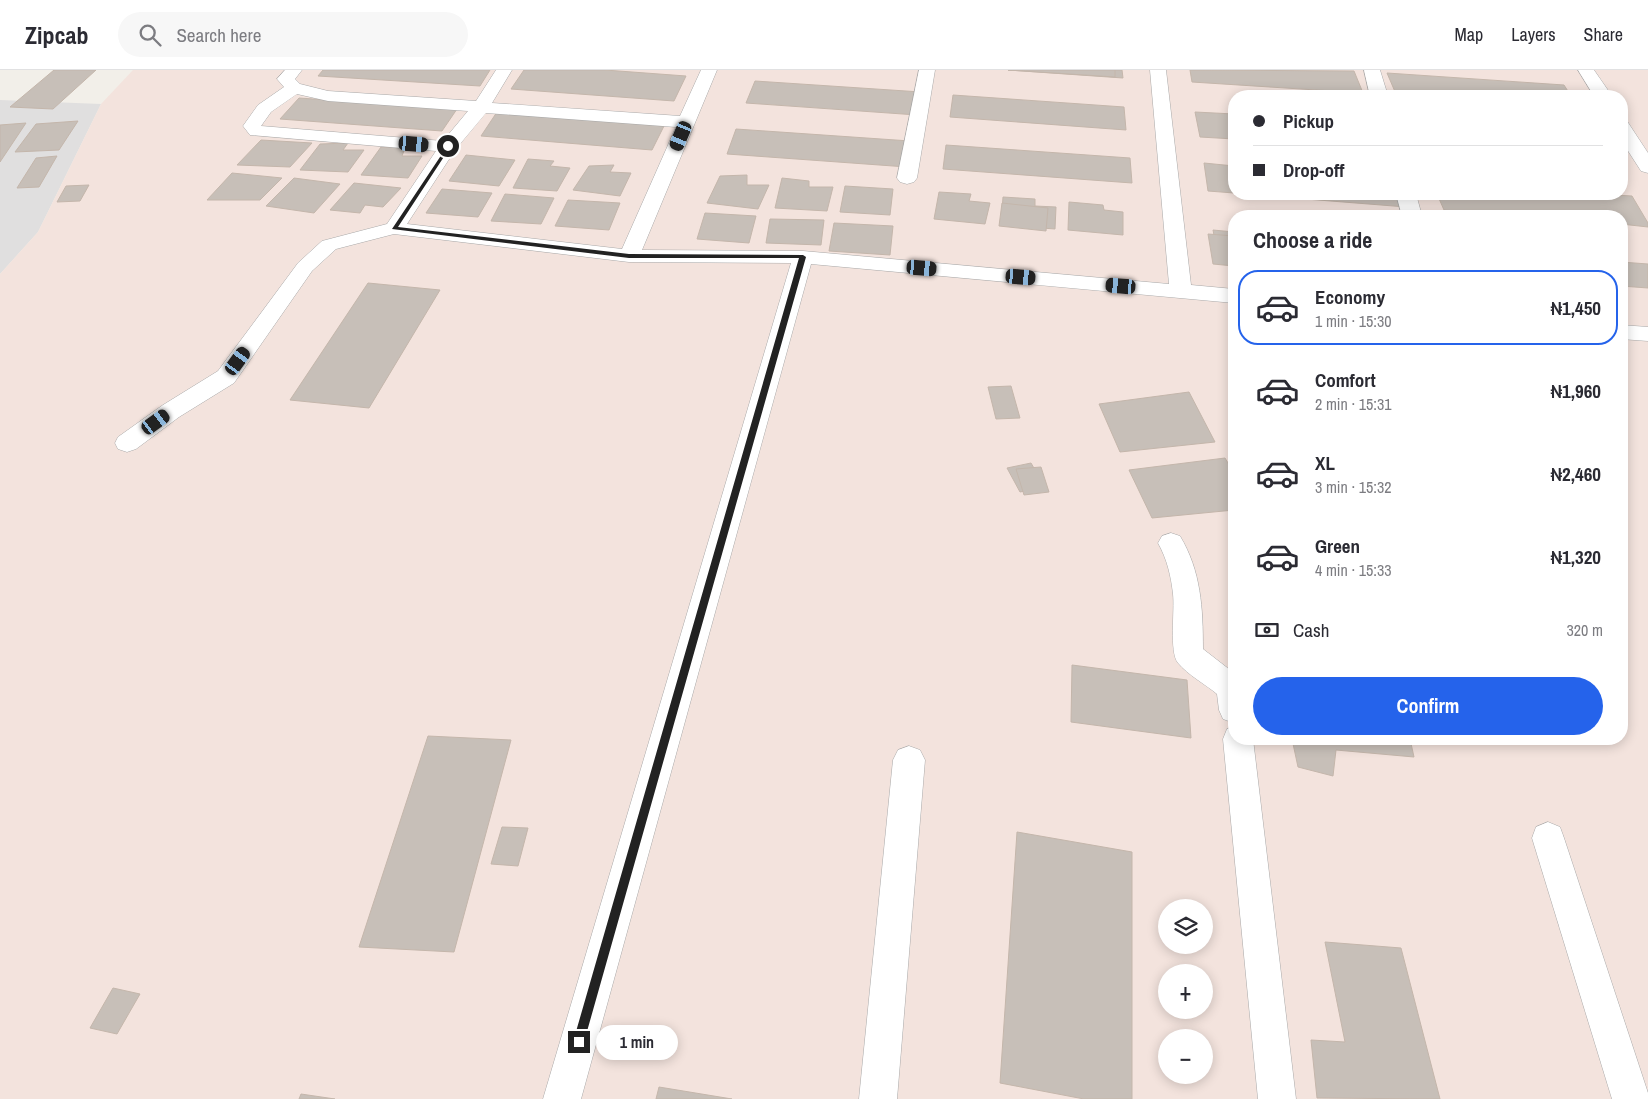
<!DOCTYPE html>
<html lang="en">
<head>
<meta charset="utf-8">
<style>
  :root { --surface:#fff; --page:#f7f7f7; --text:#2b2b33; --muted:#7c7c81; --line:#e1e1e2; --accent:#2563eb }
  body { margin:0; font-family:"Archivo Narrow",sans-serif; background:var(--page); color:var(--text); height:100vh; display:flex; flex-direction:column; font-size:19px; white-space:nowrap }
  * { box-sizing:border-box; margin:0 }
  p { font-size:16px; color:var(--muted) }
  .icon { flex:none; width:28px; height:28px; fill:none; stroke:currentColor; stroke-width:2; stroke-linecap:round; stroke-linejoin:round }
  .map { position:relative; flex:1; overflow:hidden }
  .details { position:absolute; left:1228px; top:140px; width:400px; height:535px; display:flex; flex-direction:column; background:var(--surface); border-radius:20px; box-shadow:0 2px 12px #0003 }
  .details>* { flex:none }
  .hud { position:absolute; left:1228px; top:20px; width:400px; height:110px; border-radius:20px; box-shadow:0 2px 12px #0003; display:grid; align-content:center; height:110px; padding:0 25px; background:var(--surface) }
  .tools { position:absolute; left:1158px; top:829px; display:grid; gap:10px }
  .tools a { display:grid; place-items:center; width:55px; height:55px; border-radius:50%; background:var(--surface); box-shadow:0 2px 12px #0003; font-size:25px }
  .end { position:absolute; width:22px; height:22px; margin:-11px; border:6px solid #222; background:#fff; box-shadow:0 0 0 2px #fff }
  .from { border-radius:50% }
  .bubble { position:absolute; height:35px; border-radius:18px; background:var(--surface); box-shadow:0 2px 12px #0003; font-size:16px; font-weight:700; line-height:35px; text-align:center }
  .car { position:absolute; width:15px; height:30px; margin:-15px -8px; border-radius:6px; box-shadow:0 0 4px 1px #0007; background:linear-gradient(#222 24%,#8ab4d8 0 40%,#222 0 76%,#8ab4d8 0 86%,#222 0) }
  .hud b { display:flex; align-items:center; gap:18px; height:48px; font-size:19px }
  .hud b+b { border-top:1px solid var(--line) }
  .hud i { width:12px; height:12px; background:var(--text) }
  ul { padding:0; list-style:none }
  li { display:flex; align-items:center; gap:15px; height:75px; margin:0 10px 8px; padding:0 15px; border:2px solid transparent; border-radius:20px }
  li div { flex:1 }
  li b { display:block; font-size:19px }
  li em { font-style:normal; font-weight:700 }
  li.selected { border-color:var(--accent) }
  li>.icon { width:45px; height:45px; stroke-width:1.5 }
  h2 { padding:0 25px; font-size:22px; line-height:60px }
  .pay { display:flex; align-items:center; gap:12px; height:55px; padding:0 25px; font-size:19px }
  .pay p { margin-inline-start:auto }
  .action { display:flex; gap:10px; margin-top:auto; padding:10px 25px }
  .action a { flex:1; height:58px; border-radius:30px; background:var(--accent); color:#fff; font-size:20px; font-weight:700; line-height:58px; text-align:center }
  header { display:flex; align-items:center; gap:30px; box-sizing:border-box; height:70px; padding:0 25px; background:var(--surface); border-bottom:1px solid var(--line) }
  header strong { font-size:24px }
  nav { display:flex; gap:28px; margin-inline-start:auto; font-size:18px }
  .search { width:350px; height:45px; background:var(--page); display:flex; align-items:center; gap:12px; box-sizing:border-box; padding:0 18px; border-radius:28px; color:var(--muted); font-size:19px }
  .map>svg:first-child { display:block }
</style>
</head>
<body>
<header>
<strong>Zipcab</strong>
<div class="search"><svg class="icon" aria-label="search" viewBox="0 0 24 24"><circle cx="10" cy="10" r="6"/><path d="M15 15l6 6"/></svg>Search here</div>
<nav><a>Map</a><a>Layers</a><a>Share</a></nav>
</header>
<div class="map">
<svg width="1648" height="1029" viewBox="0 0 1648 1029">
  <rect width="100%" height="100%" fill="#f2efe9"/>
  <path fill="#e0dfdf" d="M0 30 101 34 38 162 0 204Z"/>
  <path fill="#f3e3dd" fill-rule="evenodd" d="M133 0H1648V1029H0V204L38 162 101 34ZM1234 26H1621V124H1234ZM1234 146H1621V669H1234ZM1166 838H1204V875H1166ZM1166 902H1204V940H1166ZM1166 968H1204V1005H1166Z"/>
  <g fill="#c7bfb8" stroke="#c4b6ab">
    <path d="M54 0H96L53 39 10 37Z"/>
    <path d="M323 0H490L480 16 318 6Z"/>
    <path d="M524 0H605L686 6 674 31 511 19Z"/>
    <path d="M1008 0H1122L1123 8Z"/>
    <path d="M1008 0H1115V7Z"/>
    <path d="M1190 0 1354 1 1363 23 1192 12Z"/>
    <path d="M1387 3 1564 15 1571 26H1426L1396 24Z"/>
    <path d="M755 11 921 22 917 45 746 33Z"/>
    <path d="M953 25 1124 37 1126 60 950 47Z"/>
    <path d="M299 28 457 39 442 61 280 49Z"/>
    <path d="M497 42 664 56 652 80 481 66Z"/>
    <path d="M1195 42 1234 44V69L1200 67Z"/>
    <path d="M78 51 59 80 15 82 36 54Z"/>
    <path d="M26 53 0 92V55Z"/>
    <path d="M736 59 910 71 907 97 727 84Z"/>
    <path d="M261 70 312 73 290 97 237 95Z"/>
    <path d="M348 73 343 80H364L348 102 300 100 320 74Z"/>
    <path d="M946 75 1130 88 1132 113 943 99Z"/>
    <path d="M381 77 405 78 402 86H422L408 108 361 105Z"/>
    <path d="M466 85 515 90 499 116 449 111Z"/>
    <path d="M57 86 39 117 17 118 36 88Z"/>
    <path d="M528 89 554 91 550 96 570 98 557 121 513 118Z"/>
    <path d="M1204 93 1234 96V123L1208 121Z"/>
    <path d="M614 95 610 102 631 103 620 126 573 120 589 96Z"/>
    <path d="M232 103 282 108 260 130H207Z"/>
    <path d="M747 105V115H769L758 139 707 133 720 106Z"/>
    <path d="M294 108 340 114 314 143 266 136Z"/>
    <path d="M782 108 809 111V117H833L827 141 775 138Z"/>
    <path d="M354 113 401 118 383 137 365 135 360 143 330 140Z"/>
    <path d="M89 115 80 131 57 132 66 116Z"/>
    <path d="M845 116 893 119 890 145 840 142Z"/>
    <path d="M442 119 492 123 478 147 426 143Z"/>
    <path d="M939 122 971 124 969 131 990 133 985 154 934 149Z"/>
    <path d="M505 124 554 128 541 154 491 151Z"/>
    <path d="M1243 124H1402L1406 137Z"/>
    <path d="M1437 124H1598L1632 126 1648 153V157L1621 154V146H1518L1444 140Z"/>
    <path d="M1003 127 1035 129V136L1056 137 1055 159 1001 155Z"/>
    <path d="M568 130 620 133 609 160 555 156Z"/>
    <path d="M1069 132 1103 135 1104 140 1123 142V165L1068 160Z"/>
    <path d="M1002 133 1048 138 1046 161 999 156Z"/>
    <path d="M705 143 756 146 749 173 697 169Z"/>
    <path d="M770 149 824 150 821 175 766 173Z"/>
    <path d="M834 153 893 156 890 185 829 181Z"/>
    <path d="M1213 160 1234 162V192L1219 191Z"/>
    <path d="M1208 164 1234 166V196L1213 194Z"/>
    <path d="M1621 192 1648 194V218L1621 216Z"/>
    <path d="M368 213 440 220 369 338 290 330Z"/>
    <path d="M1011 316 1020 348 996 349 988 317Z"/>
    <path d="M1189 322 1215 372 1120 382 1099 334Z"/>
    <path d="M1225 388 1234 403V440L1152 448 1129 400Z"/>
    <path d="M1031 393 1045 417 1020 422 1007 398Z"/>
    <path d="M1041 397 1049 422 1024 425 1016 399Z"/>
    <path d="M1072 595 1187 610 1191 668 1071 652Z"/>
    <path d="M428 666 511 670 454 882 359 877Z"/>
    <path d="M1292 669H1410L1414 687 1336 680 1333 706 1298 697Z"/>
    <path d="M502 757 528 758 518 796 491 794Z"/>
    <path d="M1017 762 1132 782V1029H1084L1000 1013Z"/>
    <path d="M1325 872 1401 878 1440 1029 1317 1028 1311 970 1345 972Z"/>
    <path d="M113 918 140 924 117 964 90 958Z"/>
    <path d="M659 1017 732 1029H656Z"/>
    <path d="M301 1024 335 1029H299Z"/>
  </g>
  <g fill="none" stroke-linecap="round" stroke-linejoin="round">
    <defs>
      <g id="minor">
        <path d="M285 0H302L295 9 300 14 328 21 476 31 496 0H512L492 33 680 46 701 0H717L642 180 803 181 1169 214 1150 0H1166L1191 215 1234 219V233L811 194 581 1029H543L791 193 629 192 394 164 336 179 312 201 234 313 179 347 136 379 127 382 118 379 115 373 118 367 163 335 218 301 298 193 322 171 387 154 436 81 250 65 243 56 258 35 284 17 277 9ZM297 24 328 31 468 41 443 71 261 56 271 42ZM486 43 676 57 622 179 407 154 455 80Z"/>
        <path d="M919 0H935L917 108 914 112 907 114 900 112 897 108Z"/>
        <path d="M1364 0H1380L1388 26H1370Z"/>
        <path d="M1578 0H1594L1612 26H1594Z"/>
        <path d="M1621 50 1627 51 1648 83V103L1641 101 1621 70Z"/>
        <path d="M1396 124H1416L1422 146H1402Z"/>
        <path d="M1621 255 1648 257V271L1621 269Z"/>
        <path d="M1171 463 1180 466C1201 501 1203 538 1203 579L1234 603V653L1223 649 1219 640 1217 624C1205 614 1188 605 1178 593 1169 582 1175 540 1173 524 1171 506 1167 489 1158 473L1162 466Z"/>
        <path d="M1234 657V669H1253L1296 1029H1258L1223 669 1227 659Z"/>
        <path d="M909 676 920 680 925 690 897 1029H859L893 690 898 680Z"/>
        <path d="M1548 752 1560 757 1564 768 1648 1023V1029H1612L1532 768 1536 757Z"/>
      </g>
    </defs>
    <use href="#minor" stroke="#a9a9a9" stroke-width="1"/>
    <use href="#minor" fill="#fff" fill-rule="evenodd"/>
  </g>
  <path fill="#222" d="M448 75 451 76 398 157 629 184 803 185 806 187 584 972 583 975 579 977 575 975 573 972 799 188H629L392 159Z"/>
</svg>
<div class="tools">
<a><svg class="icon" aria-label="layers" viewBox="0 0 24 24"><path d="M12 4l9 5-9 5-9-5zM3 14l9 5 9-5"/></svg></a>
<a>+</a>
<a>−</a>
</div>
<i class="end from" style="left:448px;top:76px"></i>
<i class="end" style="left:579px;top:972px"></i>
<div class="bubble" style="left:596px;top:955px;width:82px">1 min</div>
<i class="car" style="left:681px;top:66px;rotate:203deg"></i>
<i class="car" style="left:414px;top:74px;rotate:95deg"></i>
<i class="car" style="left:922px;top:198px;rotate:95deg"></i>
<i class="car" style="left:1021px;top:207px;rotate:95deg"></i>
<i class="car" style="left:1121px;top:216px;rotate:275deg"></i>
<i class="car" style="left:238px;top:291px;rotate:36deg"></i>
<i class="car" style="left:156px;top:352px;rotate:54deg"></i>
<div class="hud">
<b><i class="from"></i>Pickup</b>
<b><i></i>Drop-off</b>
</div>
<section class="details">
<h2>Choose a ride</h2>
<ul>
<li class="selected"><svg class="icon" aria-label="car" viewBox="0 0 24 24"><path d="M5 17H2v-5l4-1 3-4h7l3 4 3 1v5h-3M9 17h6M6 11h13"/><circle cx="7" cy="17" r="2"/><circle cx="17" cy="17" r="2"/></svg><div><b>Economy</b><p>1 min · 15:30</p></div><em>₦1,450</em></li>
<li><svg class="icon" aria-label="car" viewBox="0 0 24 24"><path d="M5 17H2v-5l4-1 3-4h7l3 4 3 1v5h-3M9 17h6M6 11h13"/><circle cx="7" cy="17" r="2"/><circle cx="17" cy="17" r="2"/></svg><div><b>Comfort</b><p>2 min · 15:31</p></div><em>₦1,960</em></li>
<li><svg class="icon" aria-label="car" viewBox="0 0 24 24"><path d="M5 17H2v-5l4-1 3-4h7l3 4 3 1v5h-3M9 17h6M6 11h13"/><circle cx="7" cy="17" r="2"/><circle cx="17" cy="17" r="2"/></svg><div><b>XL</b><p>3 min · 15:32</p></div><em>₦2,460</em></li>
<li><svg class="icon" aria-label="car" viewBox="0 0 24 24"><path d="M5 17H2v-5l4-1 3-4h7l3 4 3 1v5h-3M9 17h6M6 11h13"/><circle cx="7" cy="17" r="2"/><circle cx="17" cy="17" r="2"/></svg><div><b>Green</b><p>4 min · 15:33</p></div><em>₦1,320</em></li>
</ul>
<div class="pay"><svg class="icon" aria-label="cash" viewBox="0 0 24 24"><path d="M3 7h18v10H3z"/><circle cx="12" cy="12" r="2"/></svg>Cash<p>320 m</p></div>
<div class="action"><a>Confirm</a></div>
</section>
</div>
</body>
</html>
